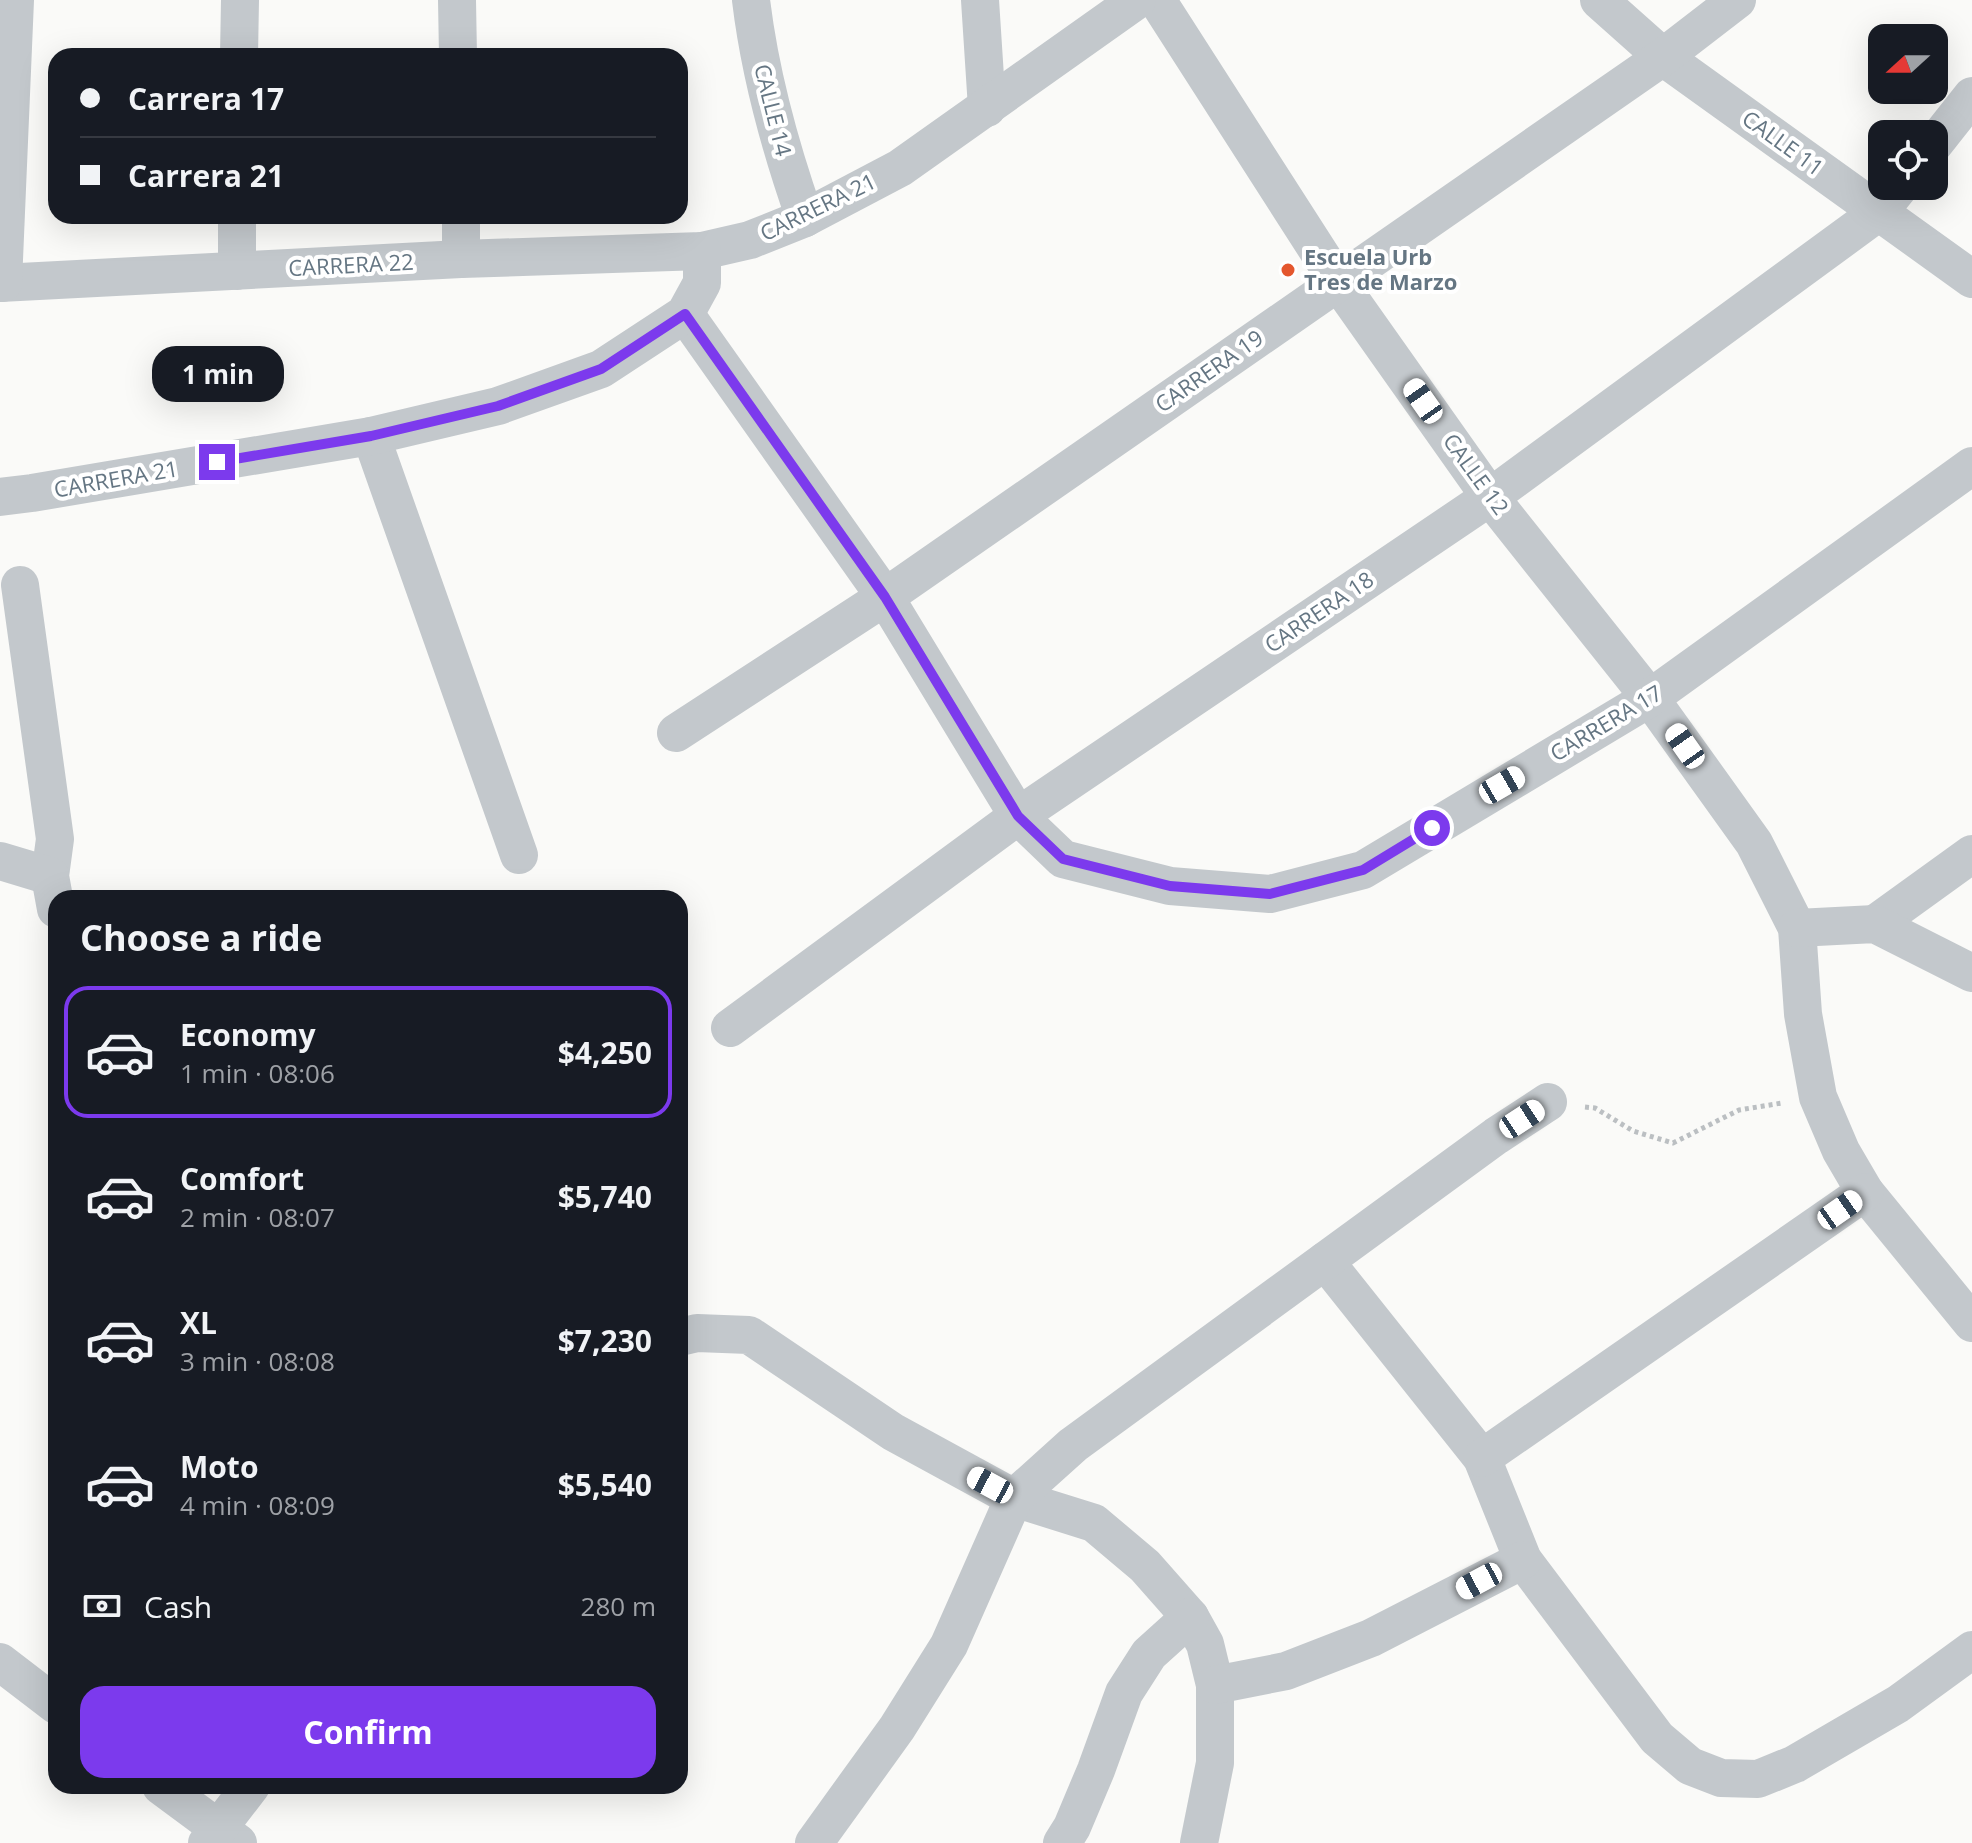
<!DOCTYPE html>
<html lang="en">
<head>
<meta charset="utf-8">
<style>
  :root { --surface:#171b24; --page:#242831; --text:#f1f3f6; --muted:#9ea1a6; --line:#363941; --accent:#7c3aed }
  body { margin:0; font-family:"Open Sans",sans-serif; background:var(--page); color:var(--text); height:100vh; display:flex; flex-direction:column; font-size:30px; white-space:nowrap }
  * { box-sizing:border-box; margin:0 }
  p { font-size:26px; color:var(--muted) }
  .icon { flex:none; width:44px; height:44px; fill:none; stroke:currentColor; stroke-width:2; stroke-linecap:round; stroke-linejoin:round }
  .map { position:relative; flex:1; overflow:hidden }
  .details { position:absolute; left:48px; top:890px; width:640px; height:904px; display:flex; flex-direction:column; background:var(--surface); border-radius:24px; box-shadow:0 8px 32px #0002 }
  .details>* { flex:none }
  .hud { position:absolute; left:48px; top:48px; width:640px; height:176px; border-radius:24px; box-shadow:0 8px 32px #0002; display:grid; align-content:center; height:176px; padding:0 32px; background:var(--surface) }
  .needle { width:52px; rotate:249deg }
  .fabs { position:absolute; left:1868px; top:24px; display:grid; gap:16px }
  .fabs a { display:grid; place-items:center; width:80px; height:80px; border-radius:16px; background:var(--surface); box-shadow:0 8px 32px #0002; font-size:40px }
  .end { position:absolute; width:36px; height:36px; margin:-18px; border:10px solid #7c3aed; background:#fff; box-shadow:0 0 0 4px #fff }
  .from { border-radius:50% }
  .bubble { position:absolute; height:56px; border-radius:24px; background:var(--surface); box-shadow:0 8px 32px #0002; font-size:26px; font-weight:700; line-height:56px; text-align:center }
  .car { position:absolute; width:24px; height:48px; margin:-24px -12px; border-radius:10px; box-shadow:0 0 6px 2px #0007; background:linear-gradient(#fff 24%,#345 0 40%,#fff 0 76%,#345 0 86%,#fff 0) }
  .hud b { display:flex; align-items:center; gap:28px; height:76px; font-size:30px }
  .hud b+b { border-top:2px solid var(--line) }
  .hud i { width:20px; height:20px; background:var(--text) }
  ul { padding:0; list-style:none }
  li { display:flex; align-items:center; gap:24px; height:132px; margin:0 16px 12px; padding:0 16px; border:4px solid transparent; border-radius:24px }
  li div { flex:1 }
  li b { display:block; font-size:30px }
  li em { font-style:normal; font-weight:700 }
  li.active { border-color:var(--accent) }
  li>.icon { width:72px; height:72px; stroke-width:1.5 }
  h2 { padding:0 32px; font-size:36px; line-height:96px }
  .pay { display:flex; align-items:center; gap:20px; height:88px; padding:0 32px; font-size:30px }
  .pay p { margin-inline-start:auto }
  .action { display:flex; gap:16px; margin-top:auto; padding:16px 32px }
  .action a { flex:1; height:92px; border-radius:24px; background:var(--accent); color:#fff; font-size:32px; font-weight:700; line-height:92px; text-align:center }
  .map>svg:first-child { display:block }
</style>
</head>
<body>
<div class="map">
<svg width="1972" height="1843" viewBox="0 0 1972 1843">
  <rect width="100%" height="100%" fill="#fafaf8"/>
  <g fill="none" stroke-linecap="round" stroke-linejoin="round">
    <path stroke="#bbbfc2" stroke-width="5" stroke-dasharray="4 4" stroke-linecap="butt" d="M1585 1107 1595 1108 1633 1131 1673 1143 1739 1110 1782 1103"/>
    <g stroke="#c3c8cc" stroke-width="38">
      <path d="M457 0 458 56"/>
      <path d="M751 0C760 75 780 147 805 218"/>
      <path d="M980 0 987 108"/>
      <path d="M1157 0 1338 282 1490 497 1650 698 1754 843 1797 928 1803 1014 1818 1097 1841 1151 1865 1192 1972 1323"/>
      <path d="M1599 0 1663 57 1972 279"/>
      <path d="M239 56 240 0"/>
      <path d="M1934 144 1972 96"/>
      <path d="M461 216V259"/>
      <path d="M237 271V216"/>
      <path d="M0 283 461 259 702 251 750 240 805 218 900 168 1137 0"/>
      <path d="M3 283 15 0"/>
      <path d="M685 314 885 597 1018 816 1063 859 1170 886 1270 894 1363 870 1650 698 1972 466"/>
      <path d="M371 436 519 855"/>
      <path d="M0 497 32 493 371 436 498 406 601 369 685 314 702 283V251"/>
      <path d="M20 585 55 839 50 876 56 909"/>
      <path d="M676 733 885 597 1663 57 1737 0"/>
      <path d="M0 861 50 876"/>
      <path d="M1875 924 1972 854"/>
      <path d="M1797 928 1875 924 1972 973"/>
      <path d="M730 1028 1018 816 1490 497 1879 212 1900 186"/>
      <path d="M1325 1261 1482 1458 1523 1560 1657 1738 1690 1766 1721 1778 1758 1779 1795 1764 1898 1704 1972 1650"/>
      <path d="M680 1337 697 1333 749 1335 893 1432 1014 1498 1094 1523 1145 1566 1190 1617 1205 1644 1215 1685V1763L1199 1843"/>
      <path d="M1482 1458 1865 1192"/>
      <path d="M0 1662 56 1705"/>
      <path d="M1215 1685 1286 1671 1371 1638 1523 1560"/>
      <path d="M161 1786 238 1843"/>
      <path d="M207 1843 251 1786"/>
      <path d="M814 1843 897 1728 949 1645 1014 1498 1073 1445 1496 1136 1548 1102"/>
      <path d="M1062 1843 1072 1827 1096 1770 1124 1693 1149 1654 1190 1617"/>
    </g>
  </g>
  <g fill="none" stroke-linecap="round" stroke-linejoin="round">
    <path stroke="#7c3aed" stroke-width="10" d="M217 462 371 436 498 406 601 369 685 314 885 597 1018 816 1063 859 1170 886 1270 894 1363 870 1432 828"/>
  </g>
  <circle fill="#e4572e" stroke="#fff" stroke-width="3" cx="1288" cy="270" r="8"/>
  <g text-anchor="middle" stroke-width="8" stroke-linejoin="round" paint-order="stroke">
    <g font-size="22" fill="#657683" stroke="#fff">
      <text transform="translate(773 110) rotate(76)" y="8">CALLE 14</text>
      <text transform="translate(1783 143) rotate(36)" y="8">CALLE 11</text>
      <text transform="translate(818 207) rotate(-26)" y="8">CARRERA 21</text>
      <text transform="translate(351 265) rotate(-3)" y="8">CARRERA 22</text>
      <text transform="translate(1209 371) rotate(-35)" y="8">CARRERA 19</text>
      <text transform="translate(1476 474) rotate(54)" y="8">CALLE 12</text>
      <text transform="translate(116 479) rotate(-10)" y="8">CARRERA 21</text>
      <text transform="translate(1319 612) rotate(-34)" y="8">CARRERA 18</text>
      <text transform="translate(1606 723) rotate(-31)" y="8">CARRERA 17</text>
    </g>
    <g font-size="22" font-weight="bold" fill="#657683" stroke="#fff" text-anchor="start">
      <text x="1304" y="265">Escuela Urb<tspan x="1304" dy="25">Tres de Marzo</tspan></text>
    </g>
  </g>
</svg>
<div class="fabs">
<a><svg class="needle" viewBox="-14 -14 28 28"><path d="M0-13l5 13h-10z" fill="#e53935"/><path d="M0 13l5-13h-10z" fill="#9ea1a6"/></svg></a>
<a><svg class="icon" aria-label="locate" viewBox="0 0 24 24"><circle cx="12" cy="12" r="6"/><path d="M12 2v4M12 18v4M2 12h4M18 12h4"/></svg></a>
</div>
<i class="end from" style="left:1432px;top:828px"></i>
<i class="end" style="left:217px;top:462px"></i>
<div class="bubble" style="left:152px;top:346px;width:132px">1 min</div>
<i class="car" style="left:1423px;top:401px;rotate:325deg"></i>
<i class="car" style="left:1685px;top:746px;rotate:325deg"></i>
<i class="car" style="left:1502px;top:785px;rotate:60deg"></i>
<i class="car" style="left:1522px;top:1119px;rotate:57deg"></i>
<i class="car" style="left:1840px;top:1210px;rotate:55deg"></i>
<i class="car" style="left:990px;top:1485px;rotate:298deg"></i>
<i class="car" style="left:1479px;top:1581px;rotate:242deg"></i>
<div class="hud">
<b><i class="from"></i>Carrera 17</b>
<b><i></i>Carrera 21</b>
</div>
<section class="details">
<h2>Choose a ride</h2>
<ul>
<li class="active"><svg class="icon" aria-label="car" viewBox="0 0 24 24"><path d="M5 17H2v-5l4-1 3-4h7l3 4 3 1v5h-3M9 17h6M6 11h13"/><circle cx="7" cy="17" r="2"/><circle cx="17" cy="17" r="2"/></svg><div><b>Economy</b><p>1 min · 08:06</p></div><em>$4,250</em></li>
<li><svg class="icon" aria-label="car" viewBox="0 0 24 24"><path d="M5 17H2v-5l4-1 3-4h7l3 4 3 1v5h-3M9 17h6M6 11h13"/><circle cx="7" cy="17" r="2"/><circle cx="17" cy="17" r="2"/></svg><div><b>Comfort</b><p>2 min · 08:07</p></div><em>$5,740</em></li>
<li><svg class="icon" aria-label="car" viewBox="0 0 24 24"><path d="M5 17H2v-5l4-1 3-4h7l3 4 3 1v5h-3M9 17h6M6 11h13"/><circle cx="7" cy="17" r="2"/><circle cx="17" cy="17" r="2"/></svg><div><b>XL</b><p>3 min · 08:08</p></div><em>$7,230</em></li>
<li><svg class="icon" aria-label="car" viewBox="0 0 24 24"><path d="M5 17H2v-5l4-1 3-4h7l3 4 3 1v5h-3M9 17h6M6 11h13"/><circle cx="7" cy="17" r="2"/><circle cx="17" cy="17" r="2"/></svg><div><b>Moto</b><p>4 min · 08:09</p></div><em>$5,540</em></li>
</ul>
<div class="pay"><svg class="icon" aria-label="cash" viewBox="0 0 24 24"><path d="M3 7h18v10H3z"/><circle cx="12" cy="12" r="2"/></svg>Cash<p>280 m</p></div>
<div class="action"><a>Confirm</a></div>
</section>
</div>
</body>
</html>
